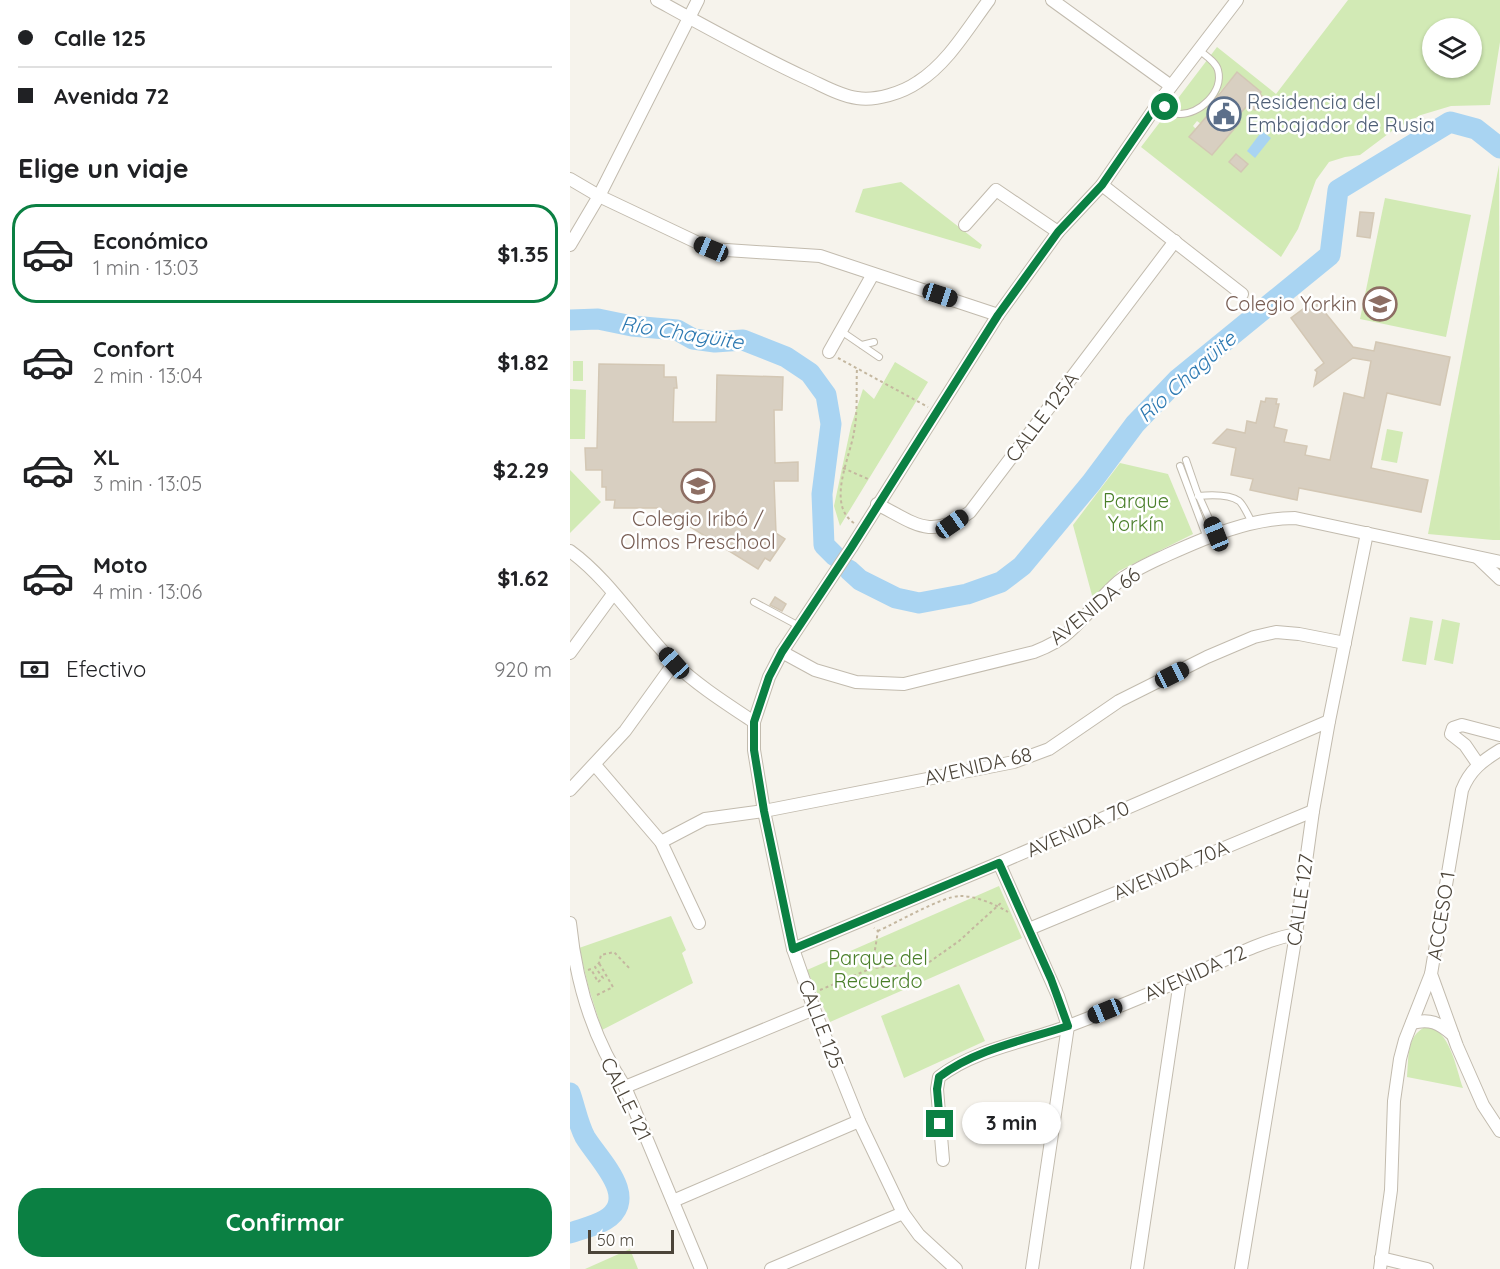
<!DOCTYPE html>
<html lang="es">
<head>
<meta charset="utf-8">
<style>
  :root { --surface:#fff; --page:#f6f6f6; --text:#202124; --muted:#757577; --line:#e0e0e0; --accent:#0b8043 }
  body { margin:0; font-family:Quicksand,sans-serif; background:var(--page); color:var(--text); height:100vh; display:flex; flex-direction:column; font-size:22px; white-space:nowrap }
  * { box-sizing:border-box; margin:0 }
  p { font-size:20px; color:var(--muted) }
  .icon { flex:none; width:33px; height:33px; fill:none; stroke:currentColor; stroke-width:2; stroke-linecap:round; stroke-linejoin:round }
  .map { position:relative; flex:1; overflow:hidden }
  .side { display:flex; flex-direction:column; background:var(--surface); width:570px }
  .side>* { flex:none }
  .hud { display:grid; align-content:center; height:132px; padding:0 18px; background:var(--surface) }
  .tools { position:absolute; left:852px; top:18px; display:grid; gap:12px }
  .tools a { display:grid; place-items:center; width:60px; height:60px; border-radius:50%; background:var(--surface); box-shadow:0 2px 4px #0004; font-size:30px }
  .scale { position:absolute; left:18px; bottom:15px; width:86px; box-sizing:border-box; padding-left:6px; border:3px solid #4b4439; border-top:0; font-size:16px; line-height:21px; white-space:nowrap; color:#4b4439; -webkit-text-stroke:4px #fff; paint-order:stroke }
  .end { position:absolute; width:27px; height:27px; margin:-14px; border:8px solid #0b8043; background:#fff; box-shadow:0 0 0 3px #fff }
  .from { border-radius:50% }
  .bubble { position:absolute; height:42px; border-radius:21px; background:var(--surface); box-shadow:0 2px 4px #0004; font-size:20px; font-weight:700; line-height:42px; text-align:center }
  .car { position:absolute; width:18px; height:36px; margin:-18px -9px; border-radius:8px; box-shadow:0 0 4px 2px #0007; background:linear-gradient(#222 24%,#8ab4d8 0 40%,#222 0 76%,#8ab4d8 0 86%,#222 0) }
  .hud b { display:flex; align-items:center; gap:21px; height:57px; font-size:22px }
  .hud b+b { border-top:2px solid var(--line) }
  .hud i { width:15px; height:15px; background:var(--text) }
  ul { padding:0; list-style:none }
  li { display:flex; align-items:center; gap:18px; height:99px; margin:0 12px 9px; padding:0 6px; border:3px solid transparent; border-radius:24px }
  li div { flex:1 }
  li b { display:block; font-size:22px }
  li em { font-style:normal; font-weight:700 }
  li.current { border-color:var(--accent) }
  li>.icon { width:54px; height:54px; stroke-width:1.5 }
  h2 { padding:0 18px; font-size:27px; line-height:72px }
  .pay { display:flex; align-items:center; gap:15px; height:66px; padding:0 18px; font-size:22px }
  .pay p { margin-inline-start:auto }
  .button { display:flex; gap:12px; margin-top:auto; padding:12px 18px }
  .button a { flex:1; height:69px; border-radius:24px; background:var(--accent); color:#fff; font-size:24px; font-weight:700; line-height:69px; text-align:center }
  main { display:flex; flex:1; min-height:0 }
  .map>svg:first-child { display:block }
</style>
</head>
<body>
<main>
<section class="side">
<div class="hud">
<b><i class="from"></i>Calle 125</b>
<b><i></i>Avenida 72</b>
</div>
<h2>Elige un viaje</h2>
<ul>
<li class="current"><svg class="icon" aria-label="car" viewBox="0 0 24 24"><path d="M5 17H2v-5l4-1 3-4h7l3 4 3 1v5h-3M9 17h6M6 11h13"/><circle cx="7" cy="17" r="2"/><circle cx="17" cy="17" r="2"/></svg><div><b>Económico</b><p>1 min · 13:03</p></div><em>$1.35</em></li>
<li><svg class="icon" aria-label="car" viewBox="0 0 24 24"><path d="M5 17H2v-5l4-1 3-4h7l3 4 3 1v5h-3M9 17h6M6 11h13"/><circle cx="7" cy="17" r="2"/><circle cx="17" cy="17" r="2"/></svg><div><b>Confort</b><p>2 min · 13:04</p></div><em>$1.82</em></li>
<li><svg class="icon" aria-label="car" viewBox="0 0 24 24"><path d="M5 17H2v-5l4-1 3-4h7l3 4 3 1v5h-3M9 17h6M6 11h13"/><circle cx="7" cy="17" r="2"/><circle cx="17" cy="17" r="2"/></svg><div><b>XL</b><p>3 min · 13:05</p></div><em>$2.29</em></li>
<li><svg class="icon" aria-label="car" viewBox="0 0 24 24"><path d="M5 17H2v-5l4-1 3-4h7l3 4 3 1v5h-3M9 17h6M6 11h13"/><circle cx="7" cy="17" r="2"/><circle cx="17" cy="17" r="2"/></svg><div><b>Moto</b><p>4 min · 13:06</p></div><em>$1.62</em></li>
</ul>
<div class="pay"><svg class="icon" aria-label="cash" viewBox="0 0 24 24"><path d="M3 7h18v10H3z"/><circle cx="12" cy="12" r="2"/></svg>Efectivo<p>920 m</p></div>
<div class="button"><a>Confirmar</a></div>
</section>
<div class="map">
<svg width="930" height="1269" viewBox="0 0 930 1269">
  <rect width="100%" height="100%" fill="#f6f3ec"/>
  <g fill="#d2eab5" fill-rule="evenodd">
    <path d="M778 0H930V42L920 105 881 106 851 115 822 131 790 155 775 157 759 162 746 180 728 229 711 257 571 147 647 47 706 94ZM862 28H902V68H862ZM667 72 691 92 690 94 695 99 686 110 677 106 666 118 670 122 642 155 620 137 626 129 623 126 627 121 631 124 643 109 635 102 639 97 646 103 652 96 649 93Z"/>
    <path d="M929 165 930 540H923L858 534Z"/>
    <path d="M331 182 412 245 410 249 285 212 293 189Z"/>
    <path d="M815 198 901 215 876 337 790 319Z"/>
    <rect x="3" y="361" width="10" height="20"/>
    <path d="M325 362 358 382 270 526 264 506 281 426 293 389 304 399Z"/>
    <path d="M0 389 16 390 15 439H0Z"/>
    <path d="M817 429 833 432 827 463 811 460Z"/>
    <path d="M550 463 598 474 623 534 549 571 523 599 503 525Z"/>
    <path d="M0 470 31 502 0 533Z"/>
    <path d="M840 617 863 621 856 665 832 661Z"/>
    <path d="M872 619 890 623 883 664 864 660Z"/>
    <path d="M429 886 452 938 260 1022 237 970Z"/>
    <path d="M101 916 116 950 112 953 123 983 32 1030 19 989 9 948Z"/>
    <path d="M389 984 415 1041 334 1078 311 1016Z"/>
    <path d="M855 1027C880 1027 886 1069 893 1088L837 1077C839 1057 836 1037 855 1027Z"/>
    <path d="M60 1249 68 1269H15Z"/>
  </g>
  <path fill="#a9d4f2" d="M692 131 701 138 685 158 677 151Z"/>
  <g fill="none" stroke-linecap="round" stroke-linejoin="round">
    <g stroke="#a9d4f2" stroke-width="21">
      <path d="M0 320 28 319 62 326 107 330 123 339 145 342 173 340 216 357 240 373 256 395 261 424 252 494 254 545 265 556"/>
      <path d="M279 570 290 580 326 598 349 603 397 594 431 582 452 566 521 483 565 424 607 380 760 255 768 190 880 122 906 129 930 148"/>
      <path d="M0 1093C5 1107 8 1124 15 1137 28 1159 71 1198 35 1220 25 1226 11 1229 0 1233"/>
    </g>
  </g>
  <g fill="#d8cfc1" stroke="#d3c7b4" stroke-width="1.5">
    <path d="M667 72 691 92 690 94 695 99 685 110 677 106 666 118 670 122 642 155 619 137 643 109 640 106Z"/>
    <path d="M666 154 678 164 671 172 659 162Z"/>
    <path d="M790 212 804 213 800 238 787 236Z"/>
    <path d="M745 300 783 347 804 351 806 342 880 357 870 405 817 393 801 468 858 480 851 512 729 488 727 500 680 490 683 479 661 475 666 448 643 443 657 429 675 433 677 421 686 423 691 401 695 402 696 398 707 399 706 404H709L704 427 717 430 714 442 737 446 735 455 760 460 774 393 794 398 801 361 783 358 744 386 747 372 745 370 754 363 721 318Z"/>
    <path d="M29 364 94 365V377H106L107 388H104L103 422H146L147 375 213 377 212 410H204L205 463 228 462V481H204L206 533 215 539 200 561 195 558 188 569 90 508H44L45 500H36V487H32V470H16L15 448H27Z"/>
    <path d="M205 597 216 604 212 611 200 605Z"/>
  </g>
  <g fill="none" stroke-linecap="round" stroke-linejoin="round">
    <defs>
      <g id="service">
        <path d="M589 102C595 107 601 114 609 114 629 115 654 92 648 70 646 62 635 55 629 50"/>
        <path d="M271 331 309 357"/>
        <path d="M292 345 304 342"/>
        <path d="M616 460 627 492 646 534"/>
        <path d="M610 466 637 538"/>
        <path d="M628 496C639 495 659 494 669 501 674 505 678 516 682 522"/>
        <path d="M184 602 229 626"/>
      </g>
      <g id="minor">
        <path d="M87 0C136 27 186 55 236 78 252 85 270 96 287 98 306 101 332 93 348 82 378 63 398 28 419 0"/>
        <path d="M482 0 601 86"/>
        <path d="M0 179 29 196 141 249 250 256 428 315"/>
        <path d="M532 185 672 294"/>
        <path d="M395 225 426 190 488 232"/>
        <path d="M0 245 29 196 128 0"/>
        <path d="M259 352 303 274"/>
        <path d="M307 504C346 524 360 540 400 512L605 241"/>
        <path d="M0 551C39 579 69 628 103 662 127 685 157 704 184 722"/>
        <path d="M908 558 930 579"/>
        <path d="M212 652 245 670 286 682 334 684 464 652C477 647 490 641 500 631 517 616 531 597 548 582 563 570 580 563 597 555 637 537 680 518 725 518L930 562"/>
        <path d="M0 653 43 594"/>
        <path d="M930 750C912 761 900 770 892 790L861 974 887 1046 913 1105 930 1131"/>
        <path d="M908 764 895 745 881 734 883 728 892 725 930 735"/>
        <path d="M25 765 91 842 129 923"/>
        <path d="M0 790 55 731 104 663"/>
        <path d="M91 842 135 819 194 811 444 762 479 749 549 701 637 657 684 637 706 632 729 634 775 643"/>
        <path d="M429 863 488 996 498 1026 462 1269"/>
        <path d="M0 923C6 983 22 1037 55 1087L131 1269"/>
        <path d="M459 929 743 811"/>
        <path d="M223 949 429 863 759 721"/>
        <path d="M842 1023C860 1018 869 1023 883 1035"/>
        <path d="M55 1087 244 1009"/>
        <path d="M373 1160 367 1089 369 1077C407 1048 457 1042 501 1025 538 1011 575 996 611 980 649 964 685 942 726 934"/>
        <path d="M103 1201 289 1121"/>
        <path d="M811 1258 857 1269"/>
        <path d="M201 1269 333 1213"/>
        <path d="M386 1269 349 1235 333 1213 289 1121 244 1009 223 949 194 811 184 750V722L199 677 212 652 281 548 428 315 488 232 532 185 589 102 667 0"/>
        <path d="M567 1269 610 981"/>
        <path d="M671 1269 726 934 743 811 759 721 797 533"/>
        <path d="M810 1269 821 1190 824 1101 830 1059 835 1040 861 974"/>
      </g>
    </defs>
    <use href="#service" stroke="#c2bbae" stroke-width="8"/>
    <use href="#minor" stroke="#c2bbae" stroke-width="14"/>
    <g stroke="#c4b79f" stroke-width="2" stroke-dasharray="3 3" stroke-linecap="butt">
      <path d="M268 358 358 407"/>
      <path d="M273 468 298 479"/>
      <path d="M284 523C256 504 280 458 284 432 288 412 286 389 287 368"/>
      <path d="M308 931C326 923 373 896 390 896 406 896 425 904 438 912"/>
      <path d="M302 968 308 931 304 928"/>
      <path d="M18 970 21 969 28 982 33 978 25 967 29 963 31 955 44 952 61 970"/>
      <path d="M250 990 302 968 358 963 389 941 433 901"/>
      <path d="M27 995 43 987 29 963"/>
    </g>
    <use href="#service" stroke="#fff" stroke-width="6"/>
    <use href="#minor" stroke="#fff" stroke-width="12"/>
  </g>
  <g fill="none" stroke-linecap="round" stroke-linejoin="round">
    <path stroke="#0b8043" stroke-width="8" d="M370 1124 367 1089 369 1077C406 1049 455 1040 498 1026L481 979 429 863 223 949 194 811 184 750V722L199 677 212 652 281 548 428 315 488 232 532 185 589 102 595 107"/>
  </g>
  <defs>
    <symbol id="civic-ring" viewBox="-11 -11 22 22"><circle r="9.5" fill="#fff" stroke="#5c6f8a" stroke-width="1.5"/><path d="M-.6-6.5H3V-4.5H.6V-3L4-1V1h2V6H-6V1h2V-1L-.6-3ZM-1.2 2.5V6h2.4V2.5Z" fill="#5c6f8a"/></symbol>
    <symbol id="school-ring" viewBox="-11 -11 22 22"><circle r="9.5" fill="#fff" stroke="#8d6e63" stroke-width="1.5"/><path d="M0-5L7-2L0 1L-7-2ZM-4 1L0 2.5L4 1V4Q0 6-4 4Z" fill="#8d6e63"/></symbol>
  </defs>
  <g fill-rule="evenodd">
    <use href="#civic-ring" x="635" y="95" width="38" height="38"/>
    <use href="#school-ring" x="791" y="285" width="38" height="38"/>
    <use href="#school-ring" x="109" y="467" width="38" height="38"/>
  </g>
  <g text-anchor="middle" stroke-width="5" stroke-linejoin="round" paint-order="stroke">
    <g font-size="20" fill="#4e5e75" stroke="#fff" text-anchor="start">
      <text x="677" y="109">Residencia del<tspan x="677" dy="23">Embajador de Rusia</tspan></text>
    </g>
    <g font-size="20" fill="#785e54" stroke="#fff" text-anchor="end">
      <text x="787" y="311">Colegio Yorkin</text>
      <text x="128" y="526" text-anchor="middle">Colegio Iribó /<tspan x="128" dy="23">Olmos Preschool</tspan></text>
    </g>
    <g font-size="20" fill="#4b4439" stroke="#fff">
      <text transform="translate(472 417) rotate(-53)" y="7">CALLE 125A</text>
      <text transform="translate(525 606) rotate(-39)" y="7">AVENIDA 66</text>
      <text transform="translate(408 766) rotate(-13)" y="7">AVENIDA 68</text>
      <text transform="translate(508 829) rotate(-24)" y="7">AVENIDA 70</text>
      <text transform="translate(601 870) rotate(-23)" y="7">AVENIDA 70A</text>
      <text transform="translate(730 900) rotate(-82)" y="7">CALLE 127</text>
      <text transform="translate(871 916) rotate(-81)" y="7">ACCESO 1</text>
      <text transform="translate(625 973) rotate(-24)" y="7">AVENIDA 72</text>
      <text transform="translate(251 1024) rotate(69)" y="7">CALLE 125</text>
      <text transform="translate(56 1099) rotate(64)" y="7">CALLE 121</text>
    </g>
    <g font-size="20" fill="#4a7f2a" stroke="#fff">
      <text x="566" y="508">Parque<tspan x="566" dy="23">Yorkín</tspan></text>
      <text x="308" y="965">Parque del<tspan x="308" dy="23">Recuerdo</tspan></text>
    </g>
    <g font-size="21" font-style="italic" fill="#2e7ab2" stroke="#fff">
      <text transform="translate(112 333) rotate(9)" y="7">Río Chagüite</text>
      <text transform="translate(617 377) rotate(-42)" y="7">Río Chagüite</text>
    </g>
  </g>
</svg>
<div class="tools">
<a><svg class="icon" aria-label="layers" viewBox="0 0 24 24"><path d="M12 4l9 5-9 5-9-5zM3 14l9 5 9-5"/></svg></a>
</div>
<div class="scale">50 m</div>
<i class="end from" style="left:595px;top:107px"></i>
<i class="end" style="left:370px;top:1124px"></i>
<div class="bubble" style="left:392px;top:1102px;width:99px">3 min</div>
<i class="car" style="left:141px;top:249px;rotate:293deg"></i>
<i class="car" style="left:370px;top:295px;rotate:108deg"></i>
<i class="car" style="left:382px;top:524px;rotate:55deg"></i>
<i class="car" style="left:646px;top:534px;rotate:338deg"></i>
<i class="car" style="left:104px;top:663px;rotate:318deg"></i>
<i class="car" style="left:602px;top:675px;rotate:63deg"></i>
<i class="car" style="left:535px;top:1011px;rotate:248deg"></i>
</div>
</main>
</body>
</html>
